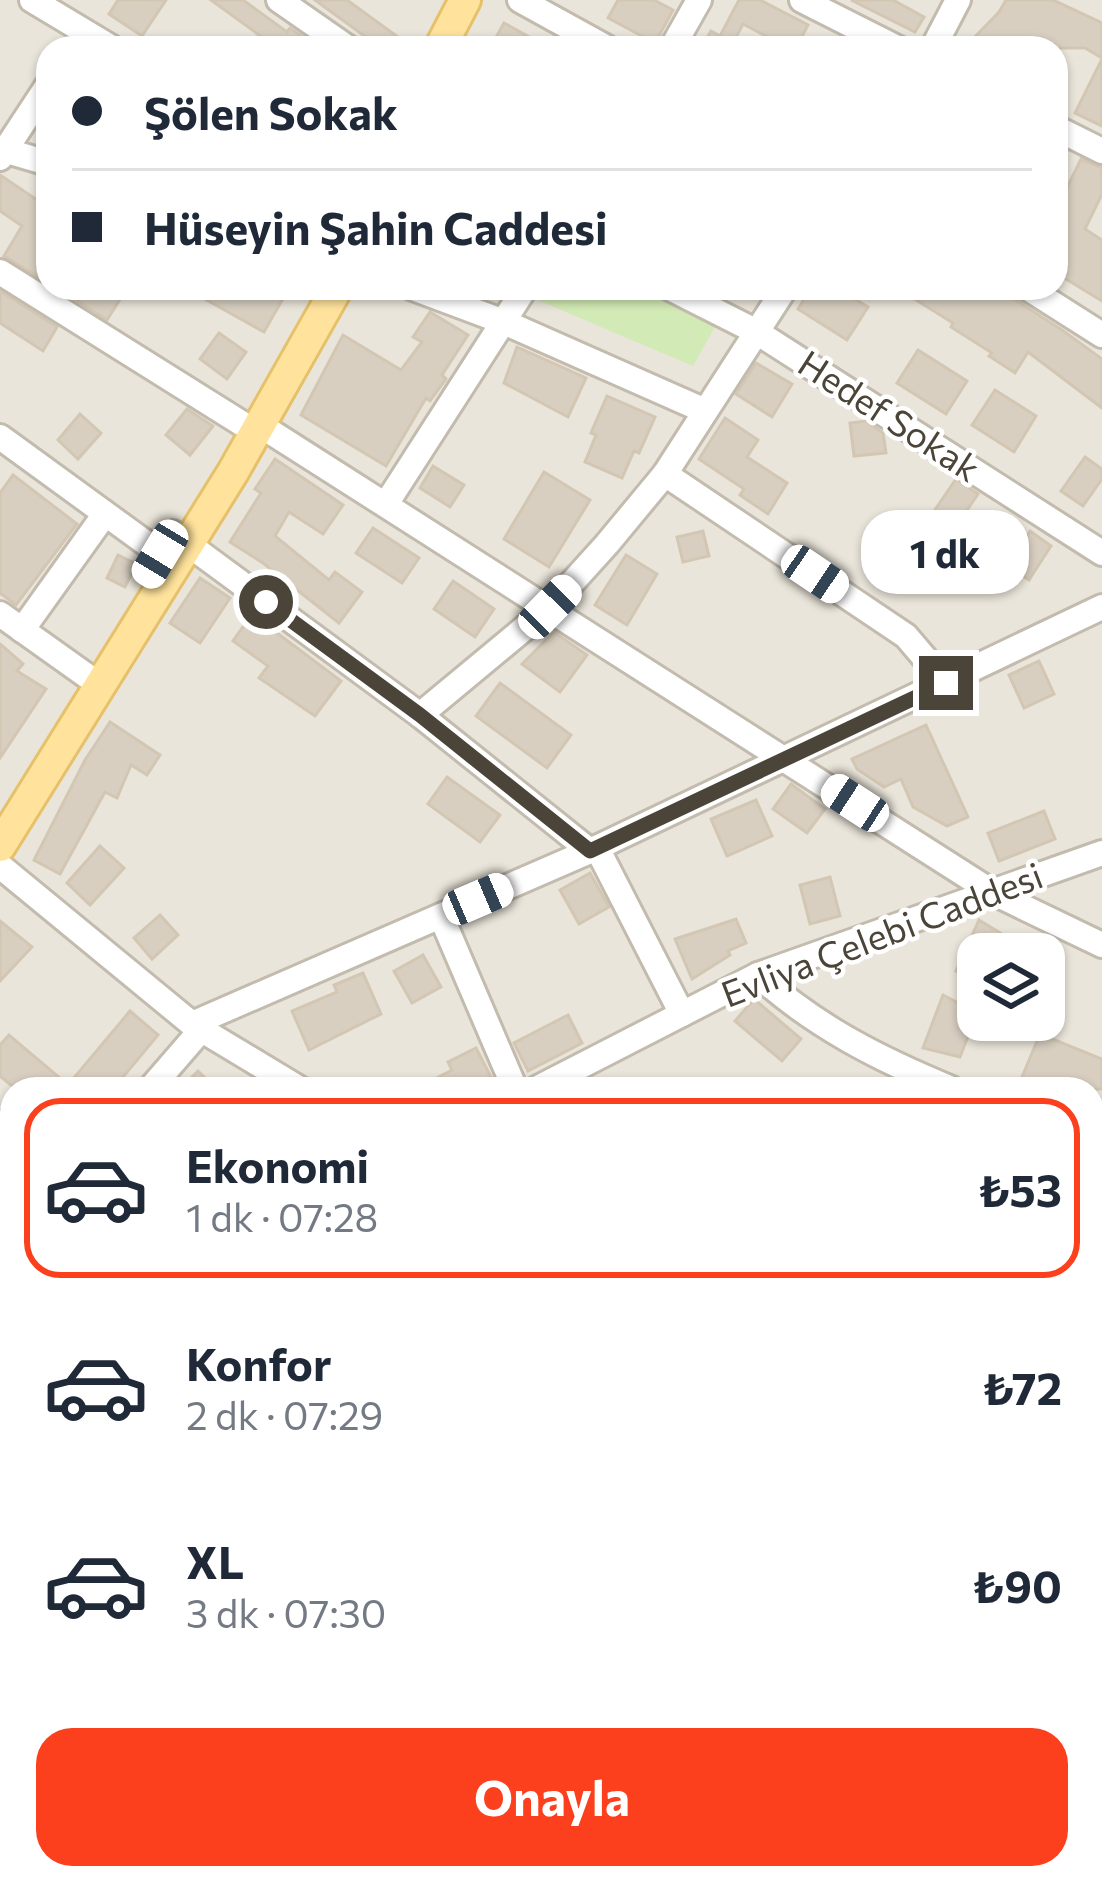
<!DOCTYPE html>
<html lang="tr">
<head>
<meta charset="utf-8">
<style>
  :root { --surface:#fff; --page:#f2f2f3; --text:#1f2937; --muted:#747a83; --line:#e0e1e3; --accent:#fc3f1d }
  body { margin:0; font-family:Commissioner,sans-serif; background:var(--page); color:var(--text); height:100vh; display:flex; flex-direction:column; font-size:45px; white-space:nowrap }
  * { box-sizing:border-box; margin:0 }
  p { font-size:39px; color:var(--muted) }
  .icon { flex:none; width:66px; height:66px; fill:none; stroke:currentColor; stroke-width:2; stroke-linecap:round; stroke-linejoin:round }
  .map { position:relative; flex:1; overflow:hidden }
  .side { position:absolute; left:0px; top:1077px; width:1104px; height:813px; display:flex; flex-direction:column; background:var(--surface); border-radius:36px 36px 0 0; box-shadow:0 3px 9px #0004 }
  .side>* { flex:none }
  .hud { position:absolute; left:36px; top:36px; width:1032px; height:264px; border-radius:36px; box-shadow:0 3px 9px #0004; display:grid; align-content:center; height:264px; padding:0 36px; background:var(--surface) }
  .tools { position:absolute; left:957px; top:933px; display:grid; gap:24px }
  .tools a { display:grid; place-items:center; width:108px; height:108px; border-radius:24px; background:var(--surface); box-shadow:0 3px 9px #0004; font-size:60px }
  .end { position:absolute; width:54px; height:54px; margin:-27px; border:15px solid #4b4439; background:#fff; box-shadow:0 0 0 6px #fff }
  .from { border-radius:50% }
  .bubble { position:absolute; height:84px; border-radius:36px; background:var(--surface); box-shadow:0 3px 9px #0004; font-size:39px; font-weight:700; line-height:84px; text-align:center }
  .car { position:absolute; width:36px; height:72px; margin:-36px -18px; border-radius:15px; box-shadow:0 0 9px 3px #0007; background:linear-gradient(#fff 24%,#345 0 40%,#fff 0 76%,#345 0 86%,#fff 0) }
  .hud b { display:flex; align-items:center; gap:42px; height:114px; font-size:45px }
  .hud b+b { border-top:3px solid var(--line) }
  .hud i { width:30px; height:30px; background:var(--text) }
  ul { padding:21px 0 0; list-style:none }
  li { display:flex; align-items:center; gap:36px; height:180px; margin:0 24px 18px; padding:0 12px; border:6px solid transparent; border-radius:36px }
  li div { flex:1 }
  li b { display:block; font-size:45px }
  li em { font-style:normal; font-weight:700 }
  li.on { border-color:var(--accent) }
  li>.icon { width:108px; height:108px; stroke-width:1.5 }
  .action { display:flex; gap:24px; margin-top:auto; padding:24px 36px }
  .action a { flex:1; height:138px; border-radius:36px; background:var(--accent); color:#fff; font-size:48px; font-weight:700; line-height:138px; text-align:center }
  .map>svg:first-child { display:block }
</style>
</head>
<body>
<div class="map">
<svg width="1102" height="1888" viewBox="0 0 1102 1888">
  <rect width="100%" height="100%" fill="#f6f3ec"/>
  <path fill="#eae5da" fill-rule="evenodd" d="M0 0H1102V1888H0ZM48 48H1056V288H48ZM978 954H1044V1020H978ZM12 1089H1092V1878H12Z"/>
  <path fill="#d2eab5" d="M541 288H686L725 309 693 366 535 299Z"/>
  <g fill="#d8cfc1" stroke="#d3c7b4" stroke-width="3">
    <path d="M118 0H166L142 36 109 14Z"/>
    <path d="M211 0H243L287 32 290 28 319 48H277Z"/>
    <path d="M315 0H347L413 48H381Z"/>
    <path d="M618 0H654L673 10 655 43 608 18Z"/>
    <path d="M739 0H760L808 25 796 48H789L743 24 733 43 742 48H701L711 31 720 36Z"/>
    <path d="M851 0H893L924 17 915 32Z"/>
    <path d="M1006 0H1053L1102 23V58L1085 48H964L999 12Z"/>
    <path d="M504 23 549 48H490Z"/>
    <path d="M1102 59V126L1075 113Z"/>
    <path d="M1081 159 1102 168V194L1085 229 1102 240V301L1056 273V210Z"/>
    <path d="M0 175 40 202 48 188V283L4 256 22 226 0 211Z"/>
    <path d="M57 288H116L124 293 107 320Z"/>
    <path d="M185 288H289L264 332Z"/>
    <path d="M811 288H837L868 307 847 340 798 309Z"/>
    <path d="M919 288H997L1062 330 1102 359V408L1028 352 1015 373 989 356 992 353 951 327 953 323 913 298Z"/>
    <path d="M0 291 57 327 43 351 0 323Z"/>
    <path d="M430 312 468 335 442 375 446 379 430 401 426 398 386 466 301 415 343 335 401 370 422 342 413 337Z"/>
    <path d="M219 333 246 352 227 379 200 359Z"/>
    <path d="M517 347 586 378 568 417 504 383Z"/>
    <path d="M918 350 967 381 946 414 897 383Z"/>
    <path d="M756 363 792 384 772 417 736 394Z"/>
    <path d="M995 390 1036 416 1014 452 972 425Z"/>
    <path d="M607 396 655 417 639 453 634 451 622 478 585 462 596 435 591 433Z"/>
    <path d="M187 409 213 426 190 455 166 435Z"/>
    <path d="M80 414 101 433 78 459 58 440Z"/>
    <path d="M725 418 758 440 747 457 787 483 768 514 740 495 744 489 699 459Z"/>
    <path d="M866 421 883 433 886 453 854 456 850 423Z"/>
    <path d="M1085 457 1102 469V479L1083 506 1061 491Z"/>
    <path d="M275 459 343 505 323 534 289 512 275 536 329 580 335 572 362 592 339 623 263 563 230 542 261 493 255 489Z"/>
    <path d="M433 466 464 485 450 507 420 488Z"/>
    <path d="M544 472 590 500 549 567 504 539Z"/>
    <path d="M13 475 77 524 16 605 0 593V493Z"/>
    <path d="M956 479 978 494 952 532 930 517Z"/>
    <path d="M373 528 419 558 402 583 356 553Z"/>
    <path d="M703 531 709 556 683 562 677 537Z"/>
    <path d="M1030 531 1051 546 1029 580 1007 565Z"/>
    <path d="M118 555 136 564 125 587 107 578Z"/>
    <path d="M626 555 657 574 627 625 595 605Z"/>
    <path d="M200 578 230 598 200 643 170 623Z"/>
    <path d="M453 581 494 609 475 637 434 609Z"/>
    <path d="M252 614 341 681 315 716 259 678 268 666 233 641Z"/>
    <path d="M554 632 587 655 560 692 522 664Z"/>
    <path d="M0 644 23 664 17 671 46 689 0 758Z"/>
    <path d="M1039 661 1054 694 1024 708 1009 675Z"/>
    <path d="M500 683 571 735 547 768 476 716Z"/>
    <path d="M110 722 160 755 147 775 131 765 117 798 105 792 60 874 34 860 85 760Z"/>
    <path d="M926 725 968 817 947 826 913 807 901 779 884 787 857 769 852 759Z"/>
    <path d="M447 777 500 815 480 842 428 804Z"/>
    <path d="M791 784 825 809 807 833 773 809Z"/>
    <path d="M756 800 772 836 727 856 711 819Z"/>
    <path d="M1044 811 1055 839 999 861 988 833Z"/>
    <path d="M100 846 124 868 90 905 67 883Z"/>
    <path d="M590 873 609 907 579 924 560 890Z"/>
    <path d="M830 877 840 916 810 924 800 885Z"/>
    <path d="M160 915 178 935 152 959 134 938Z"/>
    <path d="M736 919 746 943 728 951 730 955 692 979 675 939Z"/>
    <path d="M979 920 1012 940 1006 954H978V981L956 971Z"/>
    <path d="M0 921 32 947 0 981Z"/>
    <path d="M423 955 441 987 412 1003 394 971Z"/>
    <path d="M363 973 381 1014 309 1050 292 1011 337 992 334 985Z"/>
    <path d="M943 995 977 1013 960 1057 923 1048Z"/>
    <path d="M754 999 801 1039 782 1061 735 1021Z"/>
    <path d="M130 1011 158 1035 113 1089H16L0 1076V1045L9 1035 68 1085Z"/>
    <path d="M568 1015 582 1043 528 1071 514 1043Z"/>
    <path d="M1040 1034 1102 1059V1089H1017Z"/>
    <path d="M476 1048 492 1079 473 1089H415L452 1070 448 1062Z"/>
    <path d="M198 1071 216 1089H180Z"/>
  </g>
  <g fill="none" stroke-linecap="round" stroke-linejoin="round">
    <defs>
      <g id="minor">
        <path d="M32 0 112 48"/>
        <path d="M279 0 348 48"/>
        <path d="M520 0 607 48"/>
        <path d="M802 0 897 48"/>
        <path d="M672 48 699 0"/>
        <path d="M933 48 958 0"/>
        <path d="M1056 128 1102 151"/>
        <path d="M0 149 48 163"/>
        <path d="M0 158 48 85"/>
        <path d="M0 272 241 423"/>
        <path d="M413 288 504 322 703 410"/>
        <path d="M670 288 755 331 1102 553"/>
        <path d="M1028 288 1102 335"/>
        <path d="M260 425 992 892 1102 945"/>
        <path d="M0 437 176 565"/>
        <path d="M665 474 906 636 946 683"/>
        <path d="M386 504 525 288"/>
        <path d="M173 533 420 715 590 851"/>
        <path d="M0 614 87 676"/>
        <path d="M22 630 105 514"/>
        <path d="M420 715 550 607 607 544 665 474 785 288"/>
        <path d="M597 848 682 1014"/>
        <path d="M0 866 192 1024 300 1089"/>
        <path d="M441 916 515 1089"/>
        <path d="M758 975C816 1027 879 1059 952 1089"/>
        <path d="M192 1024 590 851 1102 607"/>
        <path d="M150 1089 201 1030"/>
        <path d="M536 1089 758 975 1102 853"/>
        <path d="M0 1123 12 1132"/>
        <path d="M1092 1146 1102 1150"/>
        <path d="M1092 1329 1102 1332"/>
        <path d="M0 1337 12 1331"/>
        <path d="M0 1457 12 1468"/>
        <path d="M1092 1513 1102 1517"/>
        <path d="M1092 1718 1102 1709"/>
        <path d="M0 1746 12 1733"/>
        <path d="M1092 1801 1102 1810"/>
        <path d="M190 1878 202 1888"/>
        <path d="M455 1878 465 1888"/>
        <path d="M656 1878 667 1888"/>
        <path d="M896 1878 907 1888"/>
        <path d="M1019 1878 1031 1888"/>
        <path d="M407 1888 416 1878"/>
        <path d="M790 1888 798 1878"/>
      </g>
      <g id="major">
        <path d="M440 48 465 0"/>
        <path d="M0 846 233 472 337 288"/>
      </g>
    </defs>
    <use href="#minor" stroke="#c2bbae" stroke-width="30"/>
    <use href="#major" stroke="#e6c16a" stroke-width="36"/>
    <use href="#minor" stroke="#fff" stroke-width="24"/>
    <use href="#major" stroke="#ffe39c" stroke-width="30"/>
  </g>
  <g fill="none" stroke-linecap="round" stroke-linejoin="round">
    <path stroke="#4b4439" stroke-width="15" d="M266 602 420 715 590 851 946 683"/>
  </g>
  <g text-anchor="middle" stroke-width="9" stroke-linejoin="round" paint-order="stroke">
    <g font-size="36" fill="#4b4439" stroke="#fff">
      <text transform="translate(889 416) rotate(33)" y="13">Hedef Sokak</text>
      <text transform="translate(882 935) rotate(-21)" y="13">Evliya Çelebi Caddesi</text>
    </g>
  </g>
</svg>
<div class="tools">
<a><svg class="icon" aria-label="layers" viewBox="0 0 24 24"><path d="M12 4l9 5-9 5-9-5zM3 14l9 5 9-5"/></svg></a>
</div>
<i class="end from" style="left:266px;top:602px"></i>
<i class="end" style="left:946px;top:683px"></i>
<div class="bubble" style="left:861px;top:510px;width:168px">1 dk</div>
<i class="car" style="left:160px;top:554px;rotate:211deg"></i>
<i class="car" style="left:815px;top:574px;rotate:124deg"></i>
<i class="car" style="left:550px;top:607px;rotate:44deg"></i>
<i class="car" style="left:855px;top:803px;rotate:303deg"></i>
<i class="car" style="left:478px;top:899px;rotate:67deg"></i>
<div class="hud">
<b><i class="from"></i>Şölen Sokak</b>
<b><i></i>Hüseyin Şahin Caddesi</b>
</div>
<section class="side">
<ul>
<li class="on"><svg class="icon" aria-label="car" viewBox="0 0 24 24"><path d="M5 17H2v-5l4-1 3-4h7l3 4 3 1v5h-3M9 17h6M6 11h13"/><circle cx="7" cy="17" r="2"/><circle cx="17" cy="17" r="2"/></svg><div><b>Ekonomi</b><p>1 dk · 07:28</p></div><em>₺53</em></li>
<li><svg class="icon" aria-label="car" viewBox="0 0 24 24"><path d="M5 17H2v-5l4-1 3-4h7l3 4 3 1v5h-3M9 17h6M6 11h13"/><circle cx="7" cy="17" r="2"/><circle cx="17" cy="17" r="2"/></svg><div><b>Konfor</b><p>2 dk · 07:29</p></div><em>₺72</em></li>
<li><svg class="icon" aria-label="car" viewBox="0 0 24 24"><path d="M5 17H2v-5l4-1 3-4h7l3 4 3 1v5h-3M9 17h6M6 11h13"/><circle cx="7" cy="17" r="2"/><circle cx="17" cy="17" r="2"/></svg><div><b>XL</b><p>3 dk · 07:30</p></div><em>₺90</em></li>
</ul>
<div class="action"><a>Onayla</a></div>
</section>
</div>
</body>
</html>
